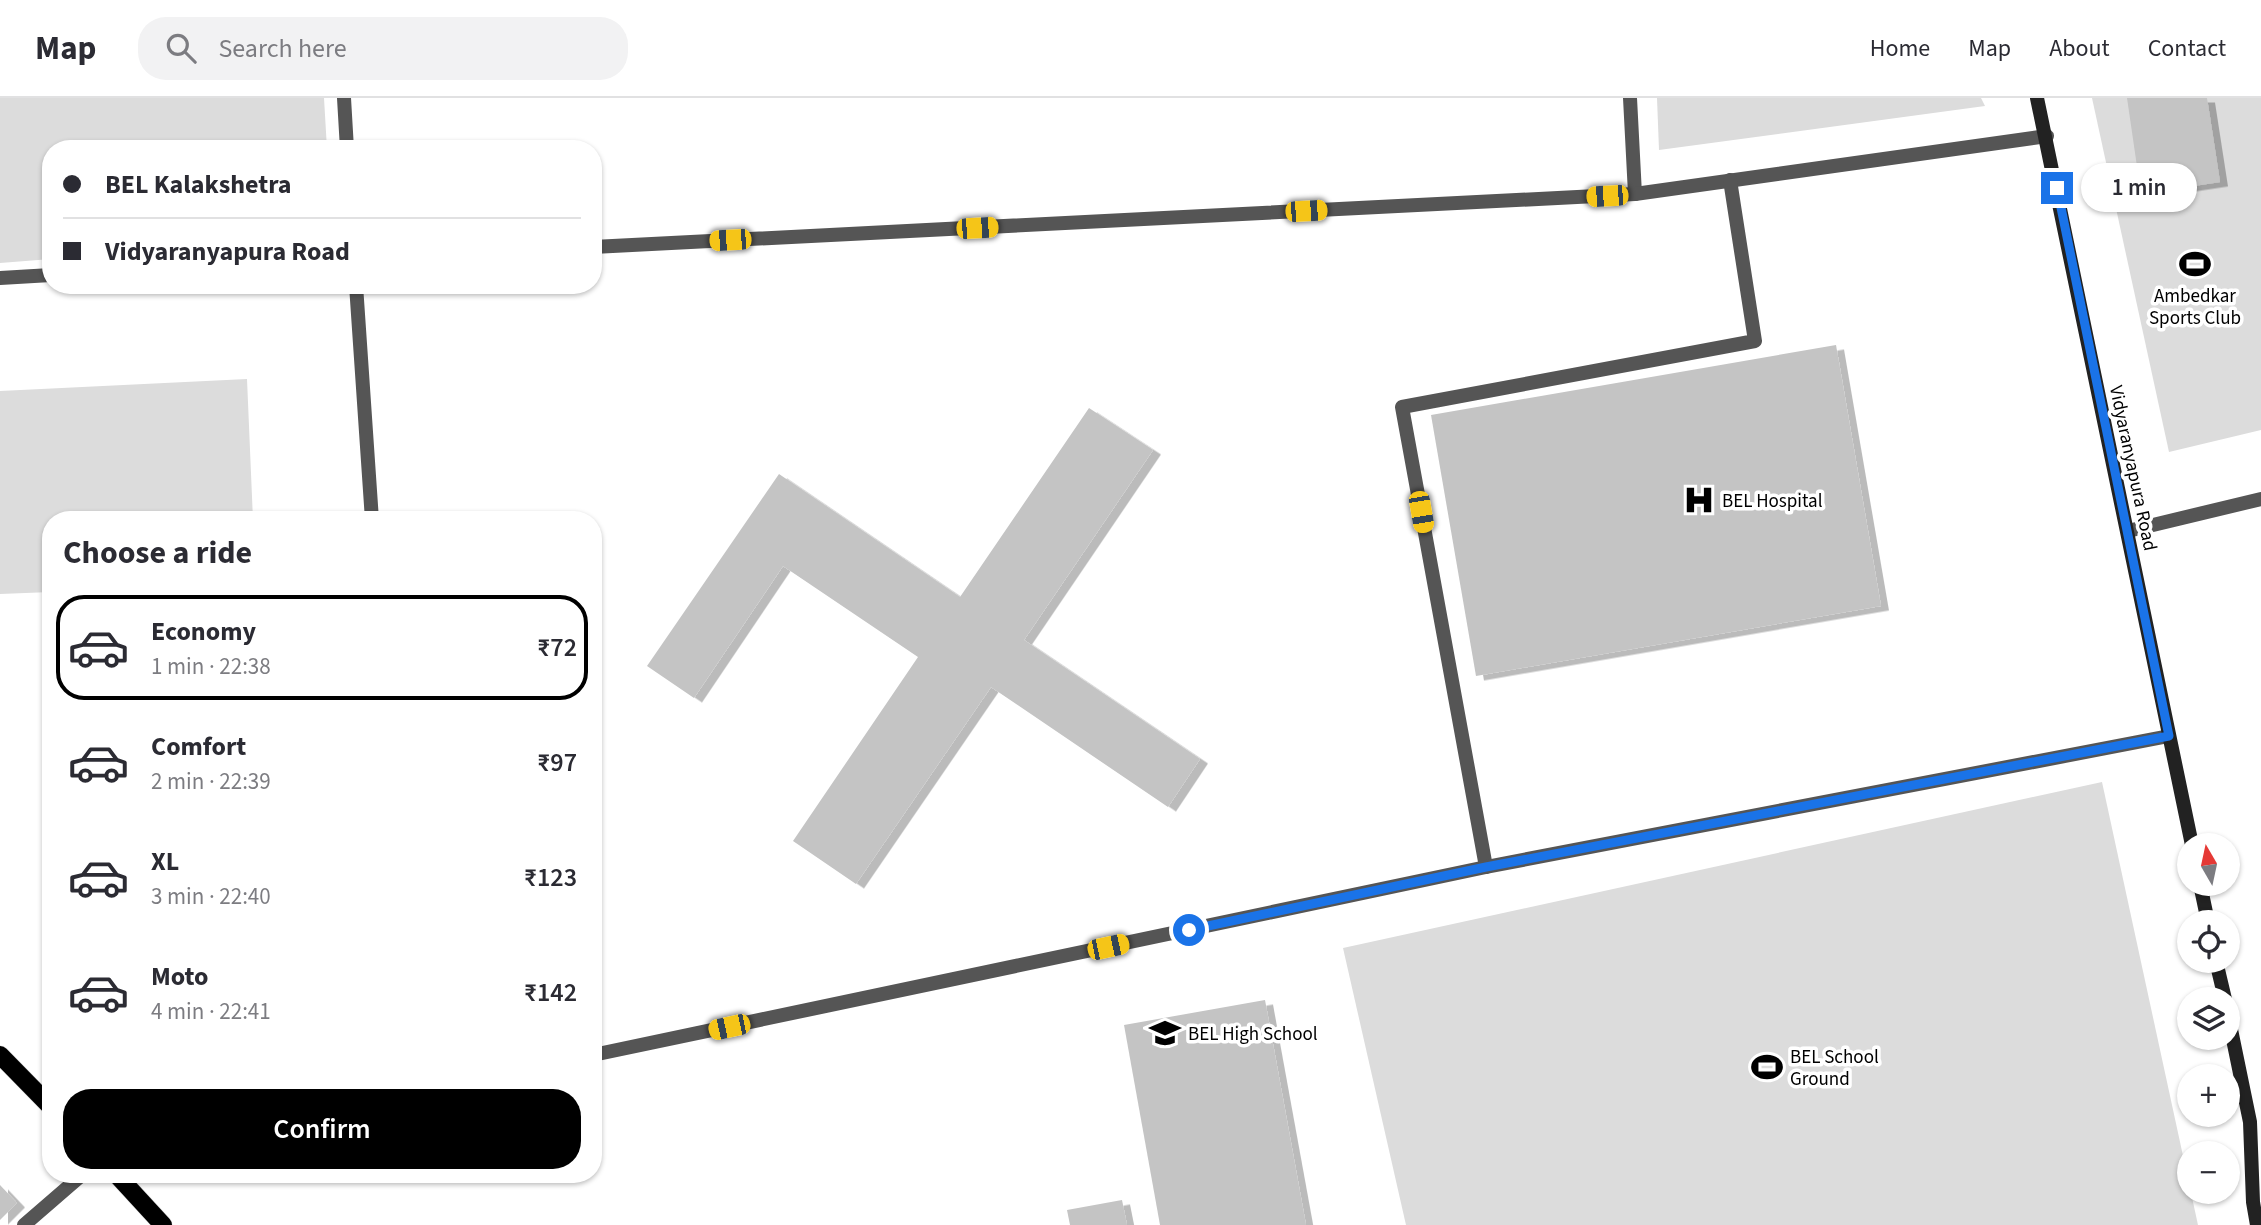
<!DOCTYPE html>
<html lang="en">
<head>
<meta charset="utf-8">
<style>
  :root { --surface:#fff; --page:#f2f2f3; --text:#2b2b33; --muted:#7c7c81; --line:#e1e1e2; --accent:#000 }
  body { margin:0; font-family:"Source Sans 3",sans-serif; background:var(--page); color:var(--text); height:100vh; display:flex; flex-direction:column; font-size:26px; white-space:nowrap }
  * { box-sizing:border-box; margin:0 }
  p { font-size:23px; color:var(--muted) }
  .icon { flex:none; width:38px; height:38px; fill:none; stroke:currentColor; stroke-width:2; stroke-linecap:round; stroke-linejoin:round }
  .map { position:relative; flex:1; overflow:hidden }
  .details { position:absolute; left:42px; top:413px; width:560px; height:672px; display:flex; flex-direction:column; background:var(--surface); border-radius:28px; box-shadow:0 2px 5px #0004 }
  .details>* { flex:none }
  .hud { position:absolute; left:42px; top:42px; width:560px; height:154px; border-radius:28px; box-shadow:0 2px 5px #0004; display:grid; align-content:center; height:154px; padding:0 21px; background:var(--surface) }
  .needle { width:46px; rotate:351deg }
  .controls { position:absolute; left:2177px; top:735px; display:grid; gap:14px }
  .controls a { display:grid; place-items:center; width:63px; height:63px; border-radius:50%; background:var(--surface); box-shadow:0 2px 5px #0004; font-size:35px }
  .end { position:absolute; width:32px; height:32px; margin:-16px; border:9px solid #1a73e8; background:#fff; box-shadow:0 0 0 4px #fff }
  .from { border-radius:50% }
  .bubble { position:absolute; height:49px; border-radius:24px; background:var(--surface); box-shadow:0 2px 5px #0004; font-size:23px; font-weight:600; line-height:49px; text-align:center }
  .car { position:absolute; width:21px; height:42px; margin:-21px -10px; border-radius:9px; box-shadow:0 0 5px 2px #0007; background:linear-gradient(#f5c518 24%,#345 0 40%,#f5c518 0 76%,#345 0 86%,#f5c518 0) }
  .hud b { display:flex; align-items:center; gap:24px; height:66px; font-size:26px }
  .hud b+b { border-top:2px solid var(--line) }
  .hud i { width:18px; height:18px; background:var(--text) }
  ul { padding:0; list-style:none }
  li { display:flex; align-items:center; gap:21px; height:105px; margin:0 14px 10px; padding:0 7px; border:4px solid transparent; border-radius:28px }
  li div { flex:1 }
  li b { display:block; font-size:26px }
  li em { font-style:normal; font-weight:600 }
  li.active { border-color:var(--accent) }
  li>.icon { width:63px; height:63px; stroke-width:1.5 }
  h2 { padding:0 21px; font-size:32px; line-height:84px }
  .button { display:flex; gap:14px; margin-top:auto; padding:14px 21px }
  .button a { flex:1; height:80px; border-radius:28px; background:var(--accent); color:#fff; font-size:28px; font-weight:600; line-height:80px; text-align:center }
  header { display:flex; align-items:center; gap:42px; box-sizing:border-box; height:98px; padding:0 35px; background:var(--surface); border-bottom:2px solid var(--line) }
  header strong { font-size:33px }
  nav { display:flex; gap:38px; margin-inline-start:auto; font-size:24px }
  .search { width:490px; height:63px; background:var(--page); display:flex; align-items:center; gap:18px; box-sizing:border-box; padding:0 24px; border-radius:28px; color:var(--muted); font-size:26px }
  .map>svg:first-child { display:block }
</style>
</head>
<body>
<header>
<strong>Map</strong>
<div class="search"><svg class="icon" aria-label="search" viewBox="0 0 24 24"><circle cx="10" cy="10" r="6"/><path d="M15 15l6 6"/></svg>Search here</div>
<nav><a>Home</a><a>Map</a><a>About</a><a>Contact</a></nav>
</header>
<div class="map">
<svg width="2261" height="1127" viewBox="0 0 2261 1127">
  <defs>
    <filter id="shadow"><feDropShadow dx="8" dy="4.5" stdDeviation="0" flood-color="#0004"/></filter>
  </defs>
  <rect width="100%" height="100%" fill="#fff"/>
  <g fill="#dcdcdc">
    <path d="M0 0H324L327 51H51V161L0 165Z"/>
    <path d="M1657 0H1981L1985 8 1659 52Z"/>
    <path d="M2092 0H2261V332L2169 354Z"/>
    <path d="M247 281 253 422H51V494L0 496V293Z"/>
    <path d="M2102 684 2198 1127H1406L1343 850Z"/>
  </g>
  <g fill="#c4c4c4" filter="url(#shadow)">
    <path d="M2127 0H2207L2220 84 2141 96Z"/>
    <path d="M1836 247 1881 508 1476 578 1431 317Z"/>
    <path d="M1089 310 1153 352 1024 542 1200 661 1168 709 991 589 856 786 793 743 918 559 783 468 694 600 647 568 779 376 960 499Z"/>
    <path d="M1265 902 1306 1127H1160L1124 927Z"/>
    <path d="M0 1087 17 1105 0 1122Z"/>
    <path d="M1122 1102 1127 1127H1070L1067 1112Z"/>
  </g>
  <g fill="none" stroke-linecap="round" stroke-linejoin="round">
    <defs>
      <g id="primary">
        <path d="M0 957 51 1009"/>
        <path d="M116 1076 163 1127"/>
      </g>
    </defs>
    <use href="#primary" stroke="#dbdbdb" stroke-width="19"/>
    <g stroke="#555" stroke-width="14">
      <path d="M344 0 347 51"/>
      <path d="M1630 0 1635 96"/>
      <path d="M593 149 1635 96 2047 38"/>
      <path d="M0 180 51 177"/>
      <path d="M356 187 372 422"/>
      <path d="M2128 433 2261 401"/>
      <path d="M1486 769 1402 309 1755 243 1730 82"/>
      <path d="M24 1127 83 1076"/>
    </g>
    <path stroke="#555" stroke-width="14" d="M593 957 1486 769 2169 638"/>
    <g stroke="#222" stroke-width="14">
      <path d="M2037 0 2192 747"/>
      <path d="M2200 786 2208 824"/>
      <path d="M2216 863 2225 901"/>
      <path d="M2228 917 2250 1024 2253 1104 2257 1127"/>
    </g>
    <use href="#primary" stroke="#000" stroke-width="18"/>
  </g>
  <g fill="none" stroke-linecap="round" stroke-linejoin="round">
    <path stroke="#1a73e8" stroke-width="9" d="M1189 832 1486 769 2169 638 2057 90"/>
  </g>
  <defs>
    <symbol id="stadium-bare" viewBox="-9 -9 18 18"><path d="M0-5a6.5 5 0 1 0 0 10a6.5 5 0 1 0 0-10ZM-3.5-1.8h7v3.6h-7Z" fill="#000" stroke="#fff" stroke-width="2.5" paint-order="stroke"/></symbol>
    <symbol id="hospital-bare" viewBox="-9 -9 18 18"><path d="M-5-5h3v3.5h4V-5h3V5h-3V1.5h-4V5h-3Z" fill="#000" stroke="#fff" stroke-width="2.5" paint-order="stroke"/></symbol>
    <symbol id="school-bare" viewBox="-9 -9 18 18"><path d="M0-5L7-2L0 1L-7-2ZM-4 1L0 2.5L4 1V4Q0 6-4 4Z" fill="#000" stroke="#fff" stroke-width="2.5" paint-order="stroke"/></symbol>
  </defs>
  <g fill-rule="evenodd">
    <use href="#stadium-bare" x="2173" y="144" width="44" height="44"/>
    <use href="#hospital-bare" x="1677" y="380" width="44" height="44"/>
    <use href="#school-bare" x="1143" y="913" width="44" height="44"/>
    <use href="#stadium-bare" x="1745" y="947" width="44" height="44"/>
  </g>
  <g text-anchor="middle" stroke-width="7" stroke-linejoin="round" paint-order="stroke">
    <g font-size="19" fill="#000" stroke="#fff" text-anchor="start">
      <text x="2195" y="204" text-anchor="middle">Ambedkar<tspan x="2195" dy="22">Sports Club</tspan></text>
      <text x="1722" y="409">BEL Hospital</text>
      <text x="1188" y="942">BEL High School</text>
      <text x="1790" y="965">BEL School<tspan x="1790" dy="22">Ground</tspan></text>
    </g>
    <g font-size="19" fill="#000" stroke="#fff">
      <text transform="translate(2134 370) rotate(78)" y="7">Vidyaranyapura Road</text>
    </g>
  </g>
</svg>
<div class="controls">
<a><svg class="needle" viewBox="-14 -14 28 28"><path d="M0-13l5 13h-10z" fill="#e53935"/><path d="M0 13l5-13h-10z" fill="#7c7c81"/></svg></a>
<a><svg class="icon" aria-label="locate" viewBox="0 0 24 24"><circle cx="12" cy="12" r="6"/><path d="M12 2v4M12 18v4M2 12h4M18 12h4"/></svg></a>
<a><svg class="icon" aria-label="layers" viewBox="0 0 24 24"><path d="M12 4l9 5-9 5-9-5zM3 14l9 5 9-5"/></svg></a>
<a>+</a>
<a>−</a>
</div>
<i class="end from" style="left:1189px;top:832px"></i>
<i class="end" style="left:2057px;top:90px"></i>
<div class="bubble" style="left:2081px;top:65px;width:116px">1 min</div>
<i class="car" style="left:1607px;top:98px;rotate:267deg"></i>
<i class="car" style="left:1306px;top:113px;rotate:87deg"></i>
<i class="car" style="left:977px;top:130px;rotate:87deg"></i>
<i class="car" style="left:730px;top:142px;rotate:267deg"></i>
<i class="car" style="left:1421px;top:414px;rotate:170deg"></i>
<i class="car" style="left:1108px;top:849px;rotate:78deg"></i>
<i class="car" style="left:729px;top:929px;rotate:258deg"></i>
<div class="hud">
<b><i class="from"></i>BEL Kalakshetra</b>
<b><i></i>Vidyaranyapura Road</b>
</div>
<section class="details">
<h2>Choose a ride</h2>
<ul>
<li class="active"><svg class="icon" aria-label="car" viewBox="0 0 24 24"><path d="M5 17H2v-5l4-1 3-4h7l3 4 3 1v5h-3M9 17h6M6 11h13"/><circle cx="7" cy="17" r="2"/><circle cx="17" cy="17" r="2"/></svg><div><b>Economy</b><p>1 min · 22:38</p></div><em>₹72</em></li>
<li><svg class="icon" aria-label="car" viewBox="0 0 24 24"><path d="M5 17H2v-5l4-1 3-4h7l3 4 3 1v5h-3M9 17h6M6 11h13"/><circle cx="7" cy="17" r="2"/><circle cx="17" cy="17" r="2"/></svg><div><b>Comfort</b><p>2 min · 22:39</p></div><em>₹97</em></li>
<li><svg class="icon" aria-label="car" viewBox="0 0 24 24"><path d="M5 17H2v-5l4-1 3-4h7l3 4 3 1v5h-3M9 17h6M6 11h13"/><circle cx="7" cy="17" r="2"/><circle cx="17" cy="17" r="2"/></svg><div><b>XL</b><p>3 min · 22:40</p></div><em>₹123</em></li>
<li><svg class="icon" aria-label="car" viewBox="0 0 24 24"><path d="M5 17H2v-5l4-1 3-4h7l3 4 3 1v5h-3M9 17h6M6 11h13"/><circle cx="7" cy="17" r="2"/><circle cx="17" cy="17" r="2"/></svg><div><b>Moto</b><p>4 min · 22:41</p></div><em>₹142</em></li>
</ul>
<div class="button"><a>Confirm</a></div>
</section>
</div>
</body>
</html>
